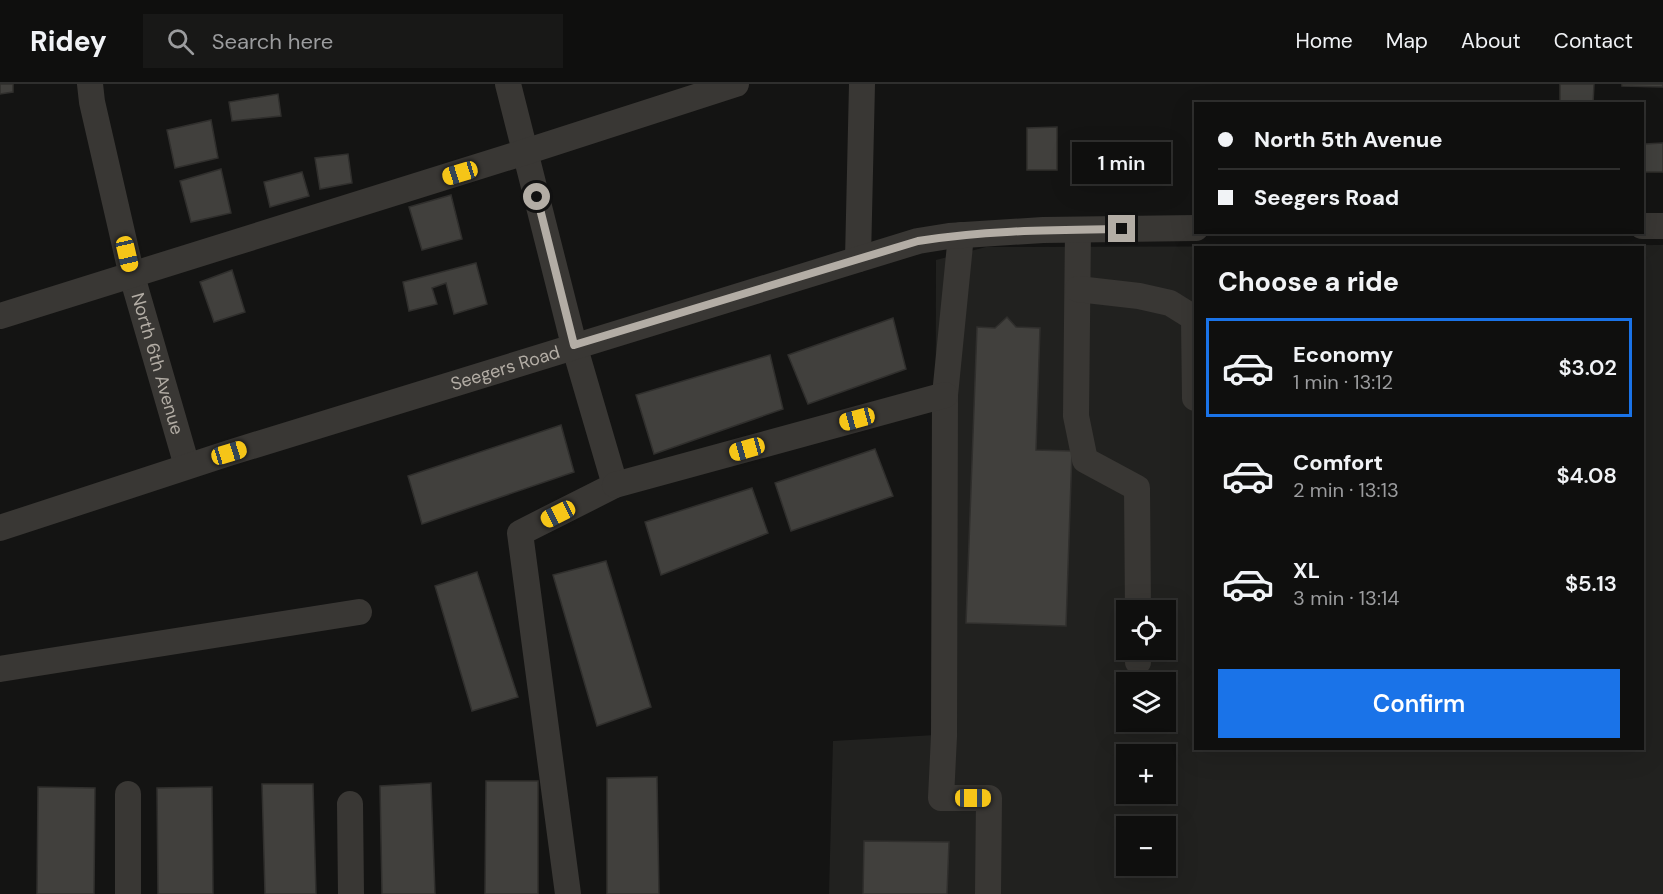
<!DOCTYPE html>
<html lang="en">
<head>
<meta charset="utf-8">
<style>
  :root { --surface:#0f0f0e; --page:#181817; --text:#f1f3f6; --muted:#9b9c9e; --line:#2f2f2e; --accent:#1a73e8 }
  body { margin:0; font-family:"DM Sans",sans-serif; background:var(--page); color:var(--text); height:100vh; display:flex; flex-direction:column; font-size:22px; white-space:nowrap }
  * { box-sizing:border-box; margin:0 }
  p { font-size:20px; color:var(--muted) }
  .icon { flex:none; width:33px; height:33px; fill:none; stroke:currentColor; stroke-width:2; stroke-linecap:round; stroke-linejoin:round }
  .map { position:relative; flex:1; overflow:hidden }
  .sheet { position:absolute; left:1194px; top:162px; width:450px; height:504px; display:flex; flex-direction:column; background:var(--surface); border-radius:0px; box-shadow:0 6px 24px #0002,0 0 0 2px var(--line) }
  .sheet>* { flex:none }
  .guide { position:absolute; left:1194px; top:18px; width:450px; height:132px; border-radius:0px; box-shadow:0 6px 24px #0002,0 0 0 2px var(--line); display:grid; align-content:center; height:132px; padding:0 24px; background:var(--surface) }
  .buttons { position:absolute; left:1116px; top:516px; display:grid; gap:12px }
  .buttons a { display:grid; place-items:center; width:60px; height:60px; border-radius:0px; background:var(--surface); box-shadow:0 6px 24px #0002,0 0 0 2px var(--line); font-size:30px }
  .end { position:absolute; width:27px; height:27px; margin:-14px; border:8px solid #b3ada5; background:#111; box-shadow:0 0 0 3px #111 }
  .from { border-radius:50% }
  .bubble { position:absolute; height:42px; border-radius:0px; background:var(--surface); box-shadow:0 6px 24px #0002,0 0 0 2px var(--line); font-size:20px; font-weight:600; line-height:42px; text-align:center }
  .car { position:absolute; width:18px; height:36px; margin:-18px -9px; border-radius:8px; box-shadow:0 0 4px 2px #0007; background:linear-gradient(#f5c518 24%,#345 0 40%,#f5c518 0 76%,#345 0 86%,#f5c518 0) }
  .guide b { display:flex; align-items:center; gap:21px; height:57px; font-size:22px }
  .guide b+b { border-top:2px solid var(--line) }
  .guide i { width:15px; height:15px; background:var(--text) }
  ul { padding:0; list-style:none }
  li { display:flex; align-items:center; gap:18px; height:99px; margin:0 12px 9px; padding:0 12px; border:3px solid transparent; border-radius:0px }
  li div { flex:1 }
  li b { display:block; font-size:22px }
  li em { font-style:normal; font-weight:600 }
  li.current { border-color:var(--accent) }
  li>.icon { width:54px; height:54px; stroke-width:1.5 }
  h2 { padding:0 24px; font-size:27px; line-height:72px }
  .action { display:flex; gap:12px; margin-top:auto; padding:12px 24px }
  .action a { flex:1; height:69px; border-radius:0px; background:var(--accent); color:#fff; font-size:24px; font-weight:600; line-height:69px; text-align:center }
  header { display:flex; align-items:center; gap:36px; box-sizing:border-box; height:84px; padding:0 30px; background:var(--surface); border-bottom:2px solid var(--line) }
  header strong { font-size:28px }
  nav { display:flex; gap:33px; margin-inline-start:auto; font-size:21px }
  .search { width:420px; height:54px; background:var(--page); display:flex; align-items:center; gap:15px; box-sizing:border-box; padding:0 21px; border-radius:0px; color:var(--muted); font-size:22px }
  .map>svg:first-child { display:block }
</style>
</head>
<body>
<header>
<strong>Ridey</strong>
<div class="search"><svg class="icon" aria-label="search" viewBox="0 0 24 24"><circle cx="10" cy="10" r="6"/><path d="M15 15l6 6"/></svg>Search here</div>
<nav><a>Home</a><a>Map</a><a>About</a><a>Contact</a></nav>
</header>
<div class="map">
<svg width="1663" height="810" viewBox="0 0 1663 810">
  <rect width="100%" height="100%" fill="#141413"/>
  <path fill="#21211f" fill-rule="evenodd" d="M1663 161V810H829L833 657 935 651 936 176 986 163ZM1196 164H1642V664H1196ZM1126 526H1166V566H1126ZM1126 598H1166V638H1126ZM1126 670H1166V710H1126ZM1126 742H1166V782H1126Z"/>
  <g fill="#41403d" stroke="#302f2d" stroke-width="1.5">
    <path d="M0 0H13V8L0 10Z"/>
    <path d="M1560 0H1594L1593 20 1560 19Z"/>
    <path d="M1622 0H1663V3L1622 2Z"/>
    <path d="M278 10 281 32 232 37 229 18Z"/>
    <path d="M211 36 218 74 175 84 167 46Z"/>
    <path d="M1057 43V86H1027V44Z"/>
    <path d="M1663 59V88H1645V60Z"/>
    <path d="M348 70 352 99 320 105 315 74Z"/>
    <path d="M221 85 231 129 191 138 180 97Z"/>
    <path d="M302 88 309 112 270 123 264 98Z"/>
    <path d="M451 111 462 155 422 166 409 123Z"/>
    <path d="M476 179 487 220 454 230 446 199 432 204 437 220 409 227 403 198Z"/>
    <path d="M232 186 245 228 214 238 200 198Z"/>
    <path d="M1007 233 1016 243 1040 244 1036 366 1072 367 1066 542 966 539 977 243 995 244Z"/>
    <path d="M893 234 906 285 808 320 788 271Z"/>
    <path d="M770 271 783 325 654 370 636 311Z"/>
    <path d="M561 341 574 388 422 440 408 392Z"/>
    <path d="M875 365 893 412 791 447 775 399Z"/>
    <path d="M752 404 768 449 661 491 645 438Z"/>
    <path d="M606 477 651 623 597 642 553 491Z"/>
    <path d="M477 488 518 613 472 627 435 502Z"/>
    <path d="M657 693 659 810H607V694Z"/>
    <path d="M486 697H538V810H485Z"/>
    <path d="M431 699 435 810H382L380 702Z"/>
    <path d="M262 700H313L316 810H265Z"/>
    <path d="M38 703 95 704 94 810H37Z"/>
    <path d="M212 703 213 810H158L157 704Z"/>
    <path d="M864 757 949 758 947 810H863Z"/>
  </g>
  <g fill="none" stroke-linecap="round" stroke-linejoin="round">
    <g stroke="#393734" stroke-width="26">
      <path id="s1" d="M90 0 92 18 132 192 187 382"/>
      <path d="M508 0 574 261 615 401 520 449 568 810"/>
      <path d="M1642 142H1663"/>
      <path d="M1078 146 1076 332 1085 376 1137 404 1138 526"/>
      <path d="M961 151 945 311 944 652 941 714H989L988 810"/>
      <path d="M858 175 862 0"/>
      <path d="M1078 205 1139 212 1170 219 1194 234 1195 314"/>
      <path d="M0 232 525 68 736 0"/>
      <path d="M615 401 945 311"/>
      <path id="s2" d="M0 444 229 369 918 157 949 152 1043 146 1196 144"/>
      <path d="M1138 566V578"/>
      <path d="M0 585 359 528"/>
      <path d="M128 710V810"/>
      <path d="M350 720 351 810"/>
    </g>
  </g>
  <g fill="none" stroke-linecap="round" stroke-linejoin="round">
    <path stroke="#b3ada5" stroke-width="8" d="M537 113 574 261 918 157C985 146 1054 146 1122 145"/>
  </g>
  <g text-anchor="middle" stroke-width="4.5" stroke-linejoin="round" paint-order="stroke">
    <g font-size="18" fill="#b3ada5" stroke="#0f0f0e">
      <text dy="6" stroke="none"><textPath href="#s1" startOffset="288">North 6th Avenue</textPath></text>
      <text dy="6" stroke="none"><textPath href="#s2" startOffset="530">Seegers Road</textPath></text>
    </g>
  </g>
</svg>
<div class="buttons">
<a><svg class="icon" aria-label="locate" viewBox="0 0 24 24"><circle cx="12" cy="12" r="6"/><path d="M12 2v4M12 18v4M2 12h4M18 12h4"/></svg></a>
<a><svg class="icon" aria-label="layers" viewBox="0 0 24 24"><path d="M12 4l9 5-9 5-9-5zM3 14l9 5 9-5"/></svg></a>
<a>+</a>
<a>−</a>
</div>
<i class="end from" style="left:537px;top:113px"></i>
<i class="end" style="left:1122px;top:145px"></i>
<div class="bubble" style="left:1072px;top:58px;width:99px">1 min</div>
<i class="car" style="left:460px;top:89px;rotate:253deg"></i>
<i class="car" style="left:127px;top:170px;rotate:167deg"></i>
<i class="car" style="left:857px;top:335px;rotate:255deg"></i>
<i class="car" style="left:747px;top:365px;rotate:254deg"></i>
<i class="car" style="left:229px;top:369px;rotate:73deg"></i>
<i class="car" style="left:558px;top:430px;rotate:243deg"></i>
<i class="car" style="left:973px;top:714px;rotate:90deg"></i>
<div class="guide">
<b><i class="from"></i>North 5th Avenue</b>
<b><i></i>Seegers Road</b>
</div>
<section class="sheet">
<h2>Choose a ride</h2>
<ul>
<li class="current"><svg class="icon" aria-label="car" viewBox="0 0 24 24"><path d="M5 17H2v-5l4-1 3-4h7l3 4 3 1v5h-3M9 17h6M6 11h13"/><circle cx="7" cy="17" r="2"/><circle cx="17" cy="17" r="2"/></svg><div><b>Economy</b><p>1 min · 13:12</p></div><em>$3.02</em></li>
<li><svg class="icon" aria-label="car" viewBox="0 0 24 24"><path d="M5 17H2v-5l4-1 3-4h7l3 4 3 1v5h-3M9 17h6M6 11h13"/><circle cx="7" cy="17" r="2"/><circle cx="17" cy="17" r="2"/></svg><div><b>Comfort</b><p>2 min · 13:13</p></div><em>$4.08</em></li>
<li><svg class="icon" aria-label="car" viewBox="0 0 24 24"><path d="M5 17H2v-5l4-1 3-4h7l3 4 3 1v5h-3M9 17h6M6 11h13"/><circle cx="7" cy="17" r="2"/><circle cx="17" cy="17" r="2"/></svg><div><b>XL</b><p>3 min · 13:14</p></div><em>$5.13</em></li>
</ul>
<div class="action"><a>Confirm</a></div>
</section>
</div>
</body>
</html>
